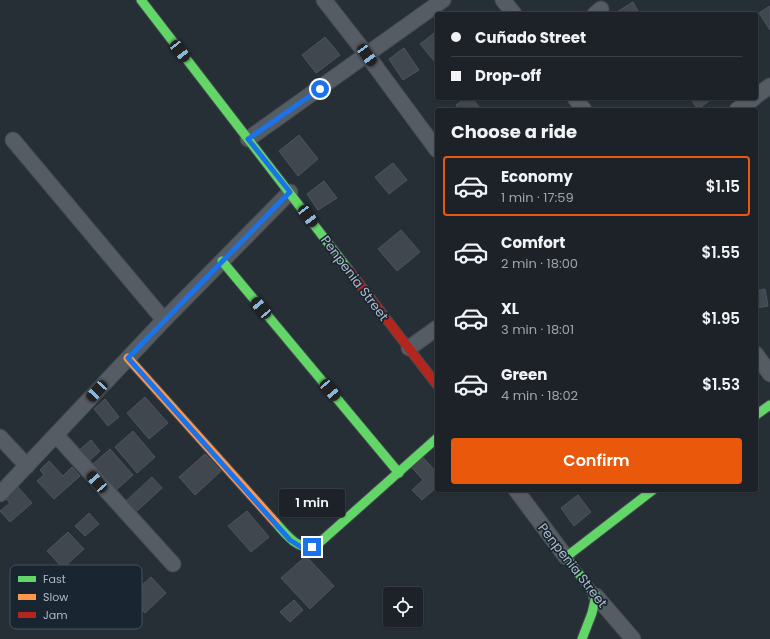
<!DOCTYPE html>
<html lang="en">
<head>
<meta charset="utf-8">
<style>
  :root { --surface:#1c2228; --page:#292f34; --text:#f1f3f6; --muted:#a0a4a8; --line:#3a3f45; --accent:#ea580c }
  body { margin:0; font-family:Poppins,sans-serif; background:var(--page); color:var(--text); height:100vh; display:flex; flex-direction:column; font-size:15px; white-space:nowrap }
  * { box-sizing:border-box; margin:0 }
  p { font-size:13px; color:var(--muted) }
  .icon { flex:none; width:22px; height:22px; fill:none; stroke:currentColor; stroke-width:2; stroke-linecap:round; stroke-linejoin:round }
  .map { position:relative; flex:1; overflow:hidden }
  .sheet { position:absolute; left:435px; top:108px; width:323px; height:384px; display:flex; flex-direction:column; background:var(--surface); border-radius:4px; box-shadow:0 1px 3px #0004,0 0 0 1px var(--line) }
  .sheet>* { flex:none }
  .hud { position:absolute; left:435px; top:12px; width:323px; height:88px; border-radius:4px; box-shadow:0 1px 3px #0004,0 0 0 1px var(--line); display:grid; align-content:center; height:88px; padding:0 16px; background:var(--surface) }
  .fabs { position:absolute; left:383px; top:587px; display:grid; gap:8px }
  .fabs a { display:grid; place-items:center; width:40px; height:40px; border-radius:4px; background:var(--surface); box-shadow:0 1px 3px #0004,0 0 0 1px var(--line); font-size:20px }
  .end { position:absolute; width:18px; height:18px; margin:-9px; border:5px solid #1a73e8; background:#fff; box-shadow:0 0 0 2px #fff }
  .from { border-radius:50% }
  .bubble { position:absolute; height:28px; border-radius:4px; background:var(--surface); box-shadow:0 1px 3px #0004,0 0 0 1px var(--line); font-size:13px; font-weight:600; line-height:28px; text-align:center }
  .car { position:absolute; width:12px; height:24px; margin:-12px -6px; border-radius:5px; box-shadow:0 0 3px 1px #0007; background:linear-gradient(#222 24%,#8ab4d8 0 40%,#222 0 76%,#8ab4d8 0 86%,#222 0) }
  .hud b { display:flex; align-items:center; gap:14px; height:38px; font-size:15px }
  .hud b+b { border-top:1px solid var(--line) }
  .hud i { width:10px; height:10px; background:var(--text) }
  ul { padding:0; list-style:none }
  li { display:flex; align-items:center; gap:12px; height:60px; margin:0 8px 6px; padding:0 8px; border:2px solid transparent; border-radius:4px }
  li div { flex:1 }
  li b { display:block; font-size:15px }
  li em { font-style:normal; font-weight:600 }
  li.active { border-color:var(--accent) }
  li>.icon { width:36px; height:36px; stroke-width:1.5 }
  h2 { padding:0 16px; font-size:18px; line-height:48px }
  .primary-button { display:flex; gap:8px; margin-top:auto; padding:8px 16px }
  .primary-button a { flex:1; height:46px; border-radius:4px; background:var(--accent); color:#fff; font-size:16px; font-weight:600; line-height:46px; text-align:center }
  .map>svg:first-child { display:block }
</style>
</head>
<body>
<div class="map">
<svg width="770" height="639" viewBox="0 0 770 639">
  <rect width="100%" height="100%" fill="#262e36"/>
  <g fill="#40474e" stroke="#4d555e">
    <path d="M633 2 639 13 619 14 617 12Z"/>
    <path d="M770 6V30L759 13Z"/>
    <path d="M437 31V61L435 62 420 44Z"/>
    <path d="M325 37 340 55 316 73 302 55Z"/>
    <path d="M404 48 419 70 403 80 389 59Z"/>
    <path d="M466 98H472L480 108 459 110 456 105Z"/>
    <path d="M690 98H713L698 109Z"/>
    <path d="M299 135 318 159 298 176 279 151Z"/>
    <path d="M393 163 407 180 389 194 375 177Z"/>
    <path d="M324 181 337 198 318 210 307 194Z"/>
    <path d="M401 230 420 252 397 271 378 249Z"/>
    <path d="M765 289 768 306 756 308V291Z"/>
    <path d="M145 397 168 423 149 439 127 413Z"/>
    <path d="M105 399 119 417 108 426 94 409Z"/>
    <path d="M133 431 155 457 137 473 115 447Z"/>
    <path d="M91 440 100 451 87 463 77 452Z"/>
    <path d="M110 449 133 475 115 491 92 465Z"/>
    <path d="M205 454 221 471 195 495 179 477Z"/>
    <path d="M420 454 437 473V487L422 500 412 490 423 480 409 464Z"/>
    <path d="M49 461 63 476 72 467 80 476 54 499 37 481 44 475 40 470Z"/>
    <path d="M152 477 162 488 136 512 126 501Z"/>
    <path d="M17 486 32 503 10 522 0 511 10 503 4 497Z"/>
    <path d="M578 495 591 512 574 526 561 508Z"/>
    <path d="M247 511 269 537 251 552 228 526Z"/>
    <path d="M89 513 99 524 85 536 75 526Z"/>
    <path d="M68 532 84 549 63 568 47 551Z"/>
    <path d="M306 556 334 586 310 609 281 578Z"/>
    <path d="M151 577 166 593 145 613 130 596Z"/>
    <path d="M294 600 303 610 290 622 280 612Z"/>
  </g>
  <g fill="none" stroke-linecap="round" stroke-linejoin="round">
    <defs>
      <g id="street">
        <path d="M324 0 367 55 437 150"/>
        <path d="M503 0 514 14"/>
        <path d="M595 14 601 9"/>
        <path d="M756 96 770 86"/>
        <path d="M575 98 584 110"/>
        <path d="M737 110 754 98"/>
        <path d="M248 139 443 0"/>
        <path d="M13 140 164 320"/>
        <path d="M409 348 437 328"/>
        <path d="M756 354 770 374"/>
        <path d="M56 435 173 564"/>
        <path d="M0 437 27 466"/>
        <path d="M516 490 566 557"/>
        <path d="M0 494 164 320 290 192"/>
        <path d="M596 596 633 639"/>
      </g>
      <g id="fast">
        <path d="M141 0 348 269"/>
        <path d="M222 261 399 473"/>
        <path d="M756 415 770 405"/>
        <path d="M275 522C287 535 298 553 318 544L437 438"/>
        <path d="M582 639 592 613 596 596 566 557 653 490"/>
      </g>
      <path id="slow" d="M128 358 275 522"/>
      <path id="jam" d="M348 269 437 385"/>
    </defs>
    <use href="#street" stroke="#444a50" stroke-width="17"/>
    <use href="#fast" stroke="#444a50" stroke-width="11"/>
    <use href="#slow" stroke="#444a50" stroke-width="11"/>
    <use href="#jam" stroke="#444a50" stroke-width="11"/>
    <use href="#street" stroke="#565c64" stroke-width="15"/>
    <use href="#fast" stroke="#63d668" stroke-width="9"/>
    <use href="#slow" stroke="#ff974d" stroke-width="9"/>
    <use href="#jam" stroke="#b3261e" stroke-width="9"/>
  </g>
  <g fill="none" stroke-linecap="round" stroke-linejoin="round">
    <path stroke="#1a73e8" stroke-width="5" d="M312 547H301L290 540 128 358 290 192 248 139 320 89"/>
  </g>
  <g text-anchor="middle" stroke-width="3.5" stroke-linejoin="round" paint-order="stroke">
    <g font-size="13" fill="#aebac8" stroke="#192530">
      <text transform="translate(355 278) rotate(53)" y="5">Penpenia Street</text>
      <text transform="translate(573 565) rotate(52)" y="5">Penpenia Street</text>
    </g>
  </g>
  <rect x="10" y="565" width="132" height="64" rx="6" fill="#192530" stroke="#46525e" stroke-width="1"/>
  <rect x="18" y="576" width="18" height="6" fill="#63d668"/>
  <rect x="18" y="594" width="18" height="6" fill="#ff974d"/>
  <rect x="18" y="612" width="18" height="6" fill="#b3261e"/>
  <g font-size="11" fill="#aebac8">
    <text x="43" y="583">Fast</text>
    <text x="43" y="601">Slow</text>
    <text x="43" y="619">Jam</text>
  </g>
</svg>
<div class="fabs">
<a><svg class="icon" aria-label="locate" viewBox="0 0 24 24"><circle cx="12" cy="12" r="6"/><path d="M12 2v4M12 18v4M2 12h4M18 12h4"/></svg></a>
</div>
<i class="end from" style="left:320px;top:89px"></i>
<i class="end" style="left:312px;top:547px"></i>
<div class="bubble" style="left:279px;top:489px;width:66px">1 min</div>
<i class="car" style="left:180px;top:51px;rotate:142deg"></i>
<i class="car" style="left:367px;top:55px;rotate:144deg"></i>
<i class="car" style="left:308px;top:216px;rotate:143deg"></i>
<i class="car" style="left:261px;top:308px;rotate:320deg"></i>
<i class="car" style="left:330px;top:390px;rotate:140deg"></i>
<i class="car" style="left:97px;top:391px;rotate:223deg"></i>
<i class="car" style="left:97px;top:482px;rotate:319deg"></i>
<div class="hud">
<b><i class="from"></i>Cuñado Street</b>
<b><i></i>Drop-off</b>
</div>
<section class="sheet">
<h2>Choose a ride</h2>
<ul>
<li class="active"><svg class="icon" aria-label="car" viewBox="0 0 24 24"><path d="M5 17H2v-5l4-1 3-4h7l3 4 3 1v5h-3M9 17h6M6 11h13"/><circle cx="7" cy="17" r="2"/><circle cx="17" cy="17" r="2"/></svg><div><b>Economy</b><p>1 min · 17:59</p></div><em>$1.15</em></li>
<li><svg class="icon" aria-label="car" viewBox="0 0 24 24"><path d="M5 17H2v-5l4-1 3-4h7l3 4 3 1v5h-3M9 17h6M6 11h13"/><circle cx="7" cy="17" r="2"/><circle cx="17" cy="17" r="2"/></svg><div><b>Comfort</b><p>2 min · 18:00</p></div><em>$1.55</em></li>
<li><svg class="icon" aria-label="car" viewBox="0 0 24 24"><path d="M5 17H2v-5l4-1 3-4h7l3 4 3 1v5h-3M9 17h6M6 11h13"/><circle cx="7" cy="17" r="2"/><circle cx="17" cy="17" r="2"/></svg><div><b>XL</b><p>3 min · 18:01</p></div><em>$1.95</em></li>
<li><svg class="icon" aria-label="car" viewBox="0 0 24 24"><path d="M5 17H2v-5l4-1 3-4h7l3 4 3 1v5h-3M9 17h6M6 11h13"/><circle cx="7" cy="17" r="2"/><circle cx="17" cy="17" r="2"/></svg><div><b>Green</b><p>4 min · 18:02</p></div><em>$1.53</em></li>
</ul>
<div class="primary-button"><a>Confirm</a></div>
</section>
</div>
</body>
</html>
